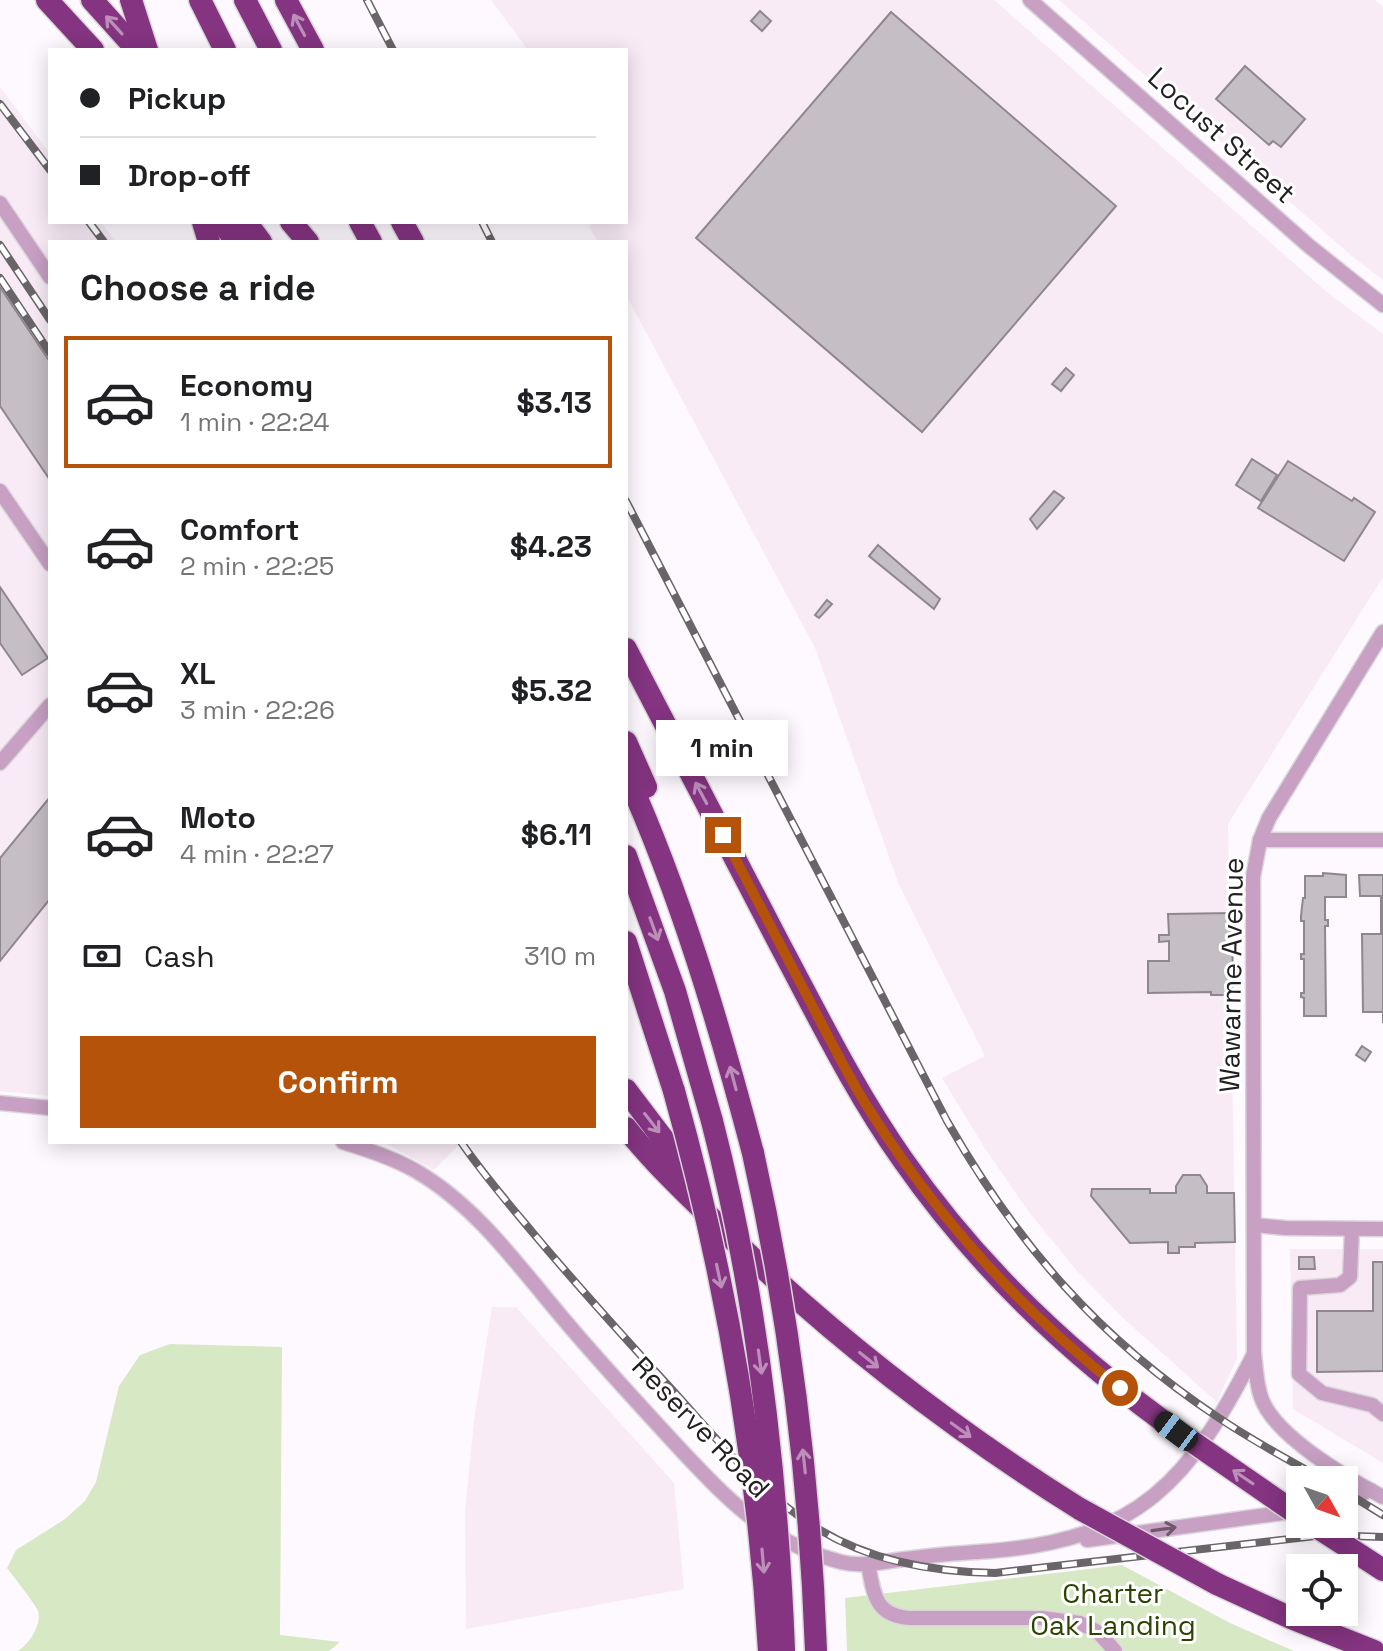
<!DOCTYPE html>
<html lang="en">
<head>
<meta charset="utf-8">
<style>
  :root { --surface:#fff; --page:#f2f2f2; --text:#202124; --muted:#757577; --line:#e0e0e0; --accent:#b45309 }
  body { margin:0; font-family:"Space Grotesk",sans-serif; background:var(--page); color:var(--text); height:100vh; display:flex; flex-direction:column; font-size:30px; white-space:nowrap }
  * { box-sizing:border-box; margin:0 }
  p { font-size:26px; color:var(--muted) }
  .icon { flex:none; width:44px; height:44px; fill:none; stroke:currentColor; stroke-width:2; stroke-linecap:round; stroke-linejoin:round }
  .map { position:relative; flex:1; overflow:hidden }
  .sheet { position:absolute; left:48px; top:240px; width:580px; height:904px; display:flex; flex-direction:column; background:var(--surface); border-radius:0px; box-shadow:0 4px 20px #0003 }
  .sheet>* { flex:none }
  .hud { position:absolute; left:48px; top:48px; width:580px; height:176px; border-radius:0px; box-shadow:0 4px 20px #0003; display:grid; align-content:center; height:176px; padding:0 32px; background:var(--surface) }
  .needle { width:52px; rotate:130deg }
  .controls { position:absolute; left:1286px; top:1466px; display:grid; gap:16px }
  .controls a { display:grid; place-items:center; width:72px; height:72px; border-radius:0px; background:var(--surface); box-shadow:0 4px 20px #0003; font-size:40px }
  .end { position:absolute; width:36px; height:36px; margin:-18px; border:10px solid #b45309; background:#fff; box-shadow:0 0 0 4px #fff }
  .from { border-radius:50% }
  .bubble { position:absolute; height:56px; border-radius:0px; background:var(--surface); box-shadow:0 4px 20px #0003; font-size:26px; font-weight:700; line-height:56px; text-align:center }
  .car { position:absolute; width:24px; height:48px; margin:-24px -12px; border-radius:10px; box-shadow:0 0 6px 2px #0007; background:linear-gradient(#222 24%,#8ab4d8 0 40%,#222 0 76%,#8ab4d8 0 86%,#222 0) }
  .hud b { display:flex; align-items:center; gap:28px; height:76px; font-size:30px }
  .hud b+b { border-top:2px solid var(--line) }
  .hud i { width:20px; height:20px; background:var(--text) }
  ul { padding:0; list-style:none }
  li { display:flex; align-items:center; gap:24px; height:132px; margin:0 16px 12px; padding:0 16px; border:4px solid transparent; border-radius:0px }
  li div { flex:1 }
  li b { display:block; font-size:30px }
  li em { font-style:normal; font-weight:700 }
  li.active { border-color:var(--accent) }
  li>.icon { width:72px; height:72px; stroke-width:1.5 }
  h2 { padding:0 32px; font-size:36px; line-height:96px }
  .pay { display:flex; align-items:center; gap:20px; height:88px; padding:0 32px; font-size:30px }
  .pay p { margin-inline-start:auto }
  .cta { display:flex; gap:16px; margin-top:auto; padding:16px 32px }
  .cta a { flex:1; height:92px; border-radius:0px; background:var(--accent); color:#fff; font-size:32px; font-weight:700; line-height:92px; text-align:center }
  .map>svg:first-child { display:block }
</style>
</head>
<body>
<div class="map">
<svg width="1383" height="1651" viewBox="0 0 1383 1651">
  <rect width="100%" height="100%" fill="#fef9fe"/>
  <g fill="#f8ebf6">
    <path d="M491 0H994L1328 293 1383 334V577L1228 824 1237 1358 1217 1402 1123 1318 1078 1272 1028 1211 984 1147 942 1078 985 1056 899 885 815 648 626 295V242H598L589 227 593 222H626V50H528Z"/>
    <path d="M1059 0H1375L1383 7V280L1353 257Z"/>
    <path d="M0 87 50 154V222H101L116 242H50V1096L0 1091Z"/>
    <path d="M383 1142H461L434 1170Z"/>
    <path d="M1290 1249H1383V1463L1293 1409Z"/>
    <path d="M492 1307H516L674 1483 684 1589 466 1629 465 1511 474 1421Z"/>
  </g>
  <g fill="#d7e8c5">
    <path d="M170 1344 282 1347 280 1635 340 1642 329 1651H18C29 1644 42 1625 38 1611 36 1605 13 1576 7 1568L16 1550 65 1519 85 1501 96 1482 119 1386 140 1355Z"/>
    <path d="M1122 1565 1230 1623 1294 1651H847L845 1598Z"/>
  </g>
  <g fill="#c5bec4" stroke="#8e888e" stroke-width="2">
    <path d="M760 11 771 21 762 31 751 21Z"/>
    <path d="M891 12 1116 206 922 432 696 238Z"/>
    <path d="M1245 66 1305 119 1281 147 1273 141 1269 145 1216 99Z"/>
    <path d="M0 287 50 362V480L0 406Z"/>
    <path d="M1066 368 1074 375 1061 391 1052 384Z"/>
    <path d="M1252 459 1277 475 1261 501 1236 485Z"/>
    <path d="M1288 461 1352 501 1354 498 1375 512 1344 561 1258 508Z"/>
    <path d="M1054 491 1064 498 1037 529 1030 519Z"/>
    <path d="M878 545 940 599 934 609 869 556Z"/>
    <path d="M0 587 48 658 22 675 0 643Z"/>
    <path d="M827 600 832 604 819 618 815 615Z"/>
    <path d="M50 797V899L0 961V858Z"/>
    <path d="M1323 873 1346 875V897H1325V920H1328V926H1325L1326 1016H1304V998L1301 997V993H1304V959H1301V954H1304V921H1301V916L1303 898H1305V876H1323Z"/>
    <path d="M1359 875H1383V1023V1012H1363L1362 934H1381V896H1360Z"/>
    <path d="M1232 913 1233 995H1211V992L1148 993V961H1169V941L1159 942V935H1169L1168 914Z"/>
    <path d="M1362 1046 1371 1052 1365 1061 1356 1055Z"/>
    <path d="M1183 1175H1200L1207 1186V1193H1234L1235 1242 1195 1243V1247H1179V1253H1168V1242L1130 1243 1091 1196 1092 1189H1150V1193H1176V1186Z"/>
    <path d="M1299 1257H1314L1315 1269H1299Z"/>
    <path d="M1373 1262H1383V1371L1317 1372V1311H1373Z"/>
  </g>
  <g fill="none" stroke-linecap="round" stroke-linejoin="round">
    <defs>
      <g id="minor">
        <path d="M1030 0 1309 246 1383 305"/>
        <path d="M0 203 50 277"/>
        <path d="M0 491 50 564"/>
        <path d="M1383 632 1269 818 1260 840 1253 877 1254 1354C1256 1367 1256 1383 1261 1397 1273 1435 1348 1479 1383 1497"/>
        <path d="M0 763 50 705"/>
        <path d="M1260 840H1383"/>
        <path d="M0 1103 50 1108"/>
        <path d="M343 1142C368 1150 393 1158 416 1171 480 1208 524 1274 572 1329 607 1370 644 1410 681 1450 730 1502 770 1544 841 1562 864 1568 890 1560 913 1558 939 1554 965 1553 991 1551 1140 1539 1190 1480 1254 1354"/>
        <path d="M1255 1225 1285 1228 1383 1229"/>
        <path d="M1352 1229 1350 1277 1340 1285 1300 1288 1299 1374 1322 1393 1372 1405 1383 1414"/>
        <path d="M1344 1503 1370 1490"/>
        <path d="M1087 1540 1296 1511"/>
        <path d="M868 1564C874 1595 875 1616 911 1618H1042L1080 1623 1098 1632 1115 1651"/>
      </g>
      <g id="highway">
        <path d="M47 0 93 50"/>
        <path d="M92 0 137 50"/>
        <path d="M131 0 147 50"/>
        <path d="M200 0 225 50"/>
        <path d="M245 0 271 50"/>
        <path d="M286 0 313 50"/>
        <path d="M203 222 209 242"/>
        <path d="M222 222 236 242"/>
        <path d="M246 222 261 242"/>
        <path d="M291 222 308 242"/>
        <path d="M360 222 371 242"/>
        <path d="M402 222 413 242"/>
        <path d="M626 649C677 748 729 846 780 945 819 1018 855 1092 903 1160 979 1269 1078 1362 1187 1438"/>
        <path d="M626 742 646 787"/>
        <path d="M626 773C681 896 719 1024 753 1153"/>
        <path d="M626 856 675 991 712 1121"/>
        <path d="M626 942 674 1091"/>
        <path d="M626 1090 696 1182"/>
        <path d="M626 1128C651 1160 681 1188 709 1216 821 1328 946 1425 1080 1509"/>
        <path d="M1360 1555 1383 1570"/>
        <path d="M1217 1584 1291 1618 1374 1651"/>
      </g>
    </defs>
    <use href="#minor" stroke="#dbd6db" stroke-width="17"/>
    <use href="#highway" stroke="#dbd6db" stroke-width="25"/>
    <use href="#minor" stroke="#c7a0c3" stroke-width="14"/>
    <use href="#highway" stroke="#843480" stroke-width="22"/>
    <defs>
      <g id="rail">
        <path d="M367 0 393 50"/>
        <path d="M0 104 50 170"/>
        <path d="M89 222 104 242"/>
        <path d="M482 222 492 242"/>
        <path d="M0 245 50 320"/>
        <path d="M0 278 50 353"/>
        <path d="M626 501 947 1121C1018 1245 1098 1338 1219 1418 1253 1441 1289 1460 1324 1480"/>
        <path d="M461 1142C483 1174 508 1203 533 1233 576 1284 621 1334 666 1383 714 1435 759 1494 820 1530 873 1562 934 1572 995 1573L1324 1535 1383 1537"/>
        <path d="M1344 1491 1383 1515"/>
      </g>
    </defs>
    <use href="#rail" stroke="#696568" stroke-width="8"/>
    <use href="#rail" stroke="#fff" stroke-width="5" stroke-dasharray="15" stroke-linecap="butt"/>
    <defs>
      <g id="highway-bridge">
        <path d="M674 1091C725 1274 758 1462 769 1651"/>
        <path d="M712 1121C757 1295 777 1471 784 1650"/>
        <path d="M753 1153C790 1318 810 1483 816 1651"/>
        <path d="M1187 1438 1300 1516"/>
        <path d="M1080 1509 1217 1584"/>
        <path d="M1312 1524 1360 1555"/>
      </g>
    </defs>
    <use href="#highway-bridge" stroke="#dbd6db" stroke-width="25" stroke-linecap="butt"/>
    <use href="#highway-bridge" stroke="#843480" stroke-width="22"/>
  </g>
  <defs><path id="oneway-shaft" d="M-6 0H5M1.5-3L5.5 0L1.5 3" fill="none" stroke-width="1.6" stroke-linecap="round" stroke-linejoin="round" transform="scale(2)"/></defs>
  <g stroke="#bb8fb9">
    <use href="#oneway-shaft" transform="translate(114 25) rotate(-132)"/>
    <use href="#oneway-shaft" transform="translate(299 25) rotate(-118)"/>
    <use href="#oneway-shaft" transform="translate(701 793) rotate(-118)"/>
    <use href="#oneway-shaft" transform="translate(654 929) rotate(70)"/>
    <use href="#oneway-shaft" transform="translate(733 1078) rotate(-105)"/>
    <use href="#oneway-shaft" transform="translate(652 1123) rotate(52)"/>
    <use href="#oneway-shaft" transform="translate(719 1276) rotate(78)"/>
    <use href="#oneway-shaft" transform="translate(869 1360) rotate(39)"/>
    <use href="#oneway-shaft" transform="translate(760 1362) rotate(82)"/>
    <use href="#oneway-shaft" transform="translate(961 1430) rotate(36)"/>
    <use href="#oneway-shaft" transform="translate(804 1461) rotate(-96)"/>
    <use href="#oneway-shaft" transform="translate(1243 1477) rotate(-146)"/>
    <use href="#oneway-shaft" transform="translate(763 1561) rotate(85)"/>
  </g>
  <use stroke="#6c596a" href="#oneway-shaft" transform="translate(1164 1529) rotate(-8)"/>
  <g fill="none" stroke-linecap="round" stroke-linejoin="round">
    <path stroke="#b45309" stroke-width="10" d="M723 835C754 894 785 954 816 1013 834 1047 851 1082 872 1114 938 1218 1023 1312 1120 1388"/>
  </g>
  <g text-anchor="middle" stroke-width="6" stroke-linejoin="round" paint-order="stroke">
    <g font-size="28" fill="#221f21" stroke="#fff">
      <text transform="translate(1222 135) rotate(42)" y="10">Locust Street</text>
      <text transform="translate(1231 975) rotate(-89)" y="10">Wawarme Avenue</text>
      <text transform="translate(701 1427) rotate(46)" y="10">Reserve Road</text>
    </g>
    <g font-size="28" fill="#2c4301" stroke="#fff">
      <text x="1113" y="1603">Charter<tspan x="1113" dy="32">Oak Landing</tspan></text>
    </g>
  </g>
</svg>
<div class="controls">
<a><svg class="needle" viewBox="-14 -14 28 28"><path d="M0-13l5 13h-10z" fill="#e53935"/><path d="M0 13l5-13h-10z" fill="#757577"/></svg></a>
<a><svg class="icon" aria-label="locate" viewBox="0 0 24 24"><circle cx="12" cy="12" r="6"/><path d="M12 2v4M12 18v4M2 12h4M18 12h4"/></svg></a>
</div>
<i class="end from" style="left:1120px;top:1388px"></i>
<i class="end" style="left:723px;top:835px"></i>
<div class="bubble" style="left:656px;top:720px;width:132px">1 min</div>
<i class="car" style="left:1176px;top:1431px;rotate:307deg"></i>
<div class="hud">
<b><i class="from"></i>Pickup</b>
<b><i></i>Drop-off</b>
</div>
<section class="sheet">
<h2>Choose a ride</h2>
<ul>
<li class="active"><svg class="icon" aria-label="car" viewBox="0 0 24 24"><path d="M5 17H2v-5l4-1 3-4h7l3 4 3 1v5h-3M9 17h6M6 11h13"/><circle cx="7" cy="17" r="2"/><circle cx="17" cy="17" r="2"/></svg><div><b>Economy</b><p>1 min · 22:24</p></div><em>$3.13</em></li>
<li><svg class="icon" aria-label="car" viewBox="0 0 24 24"><path d="M5 17H2v-5l4-1 3-4h7l3 4 3 1v5h-3M9 17h6M6 11h13"/><circle cx="7" cy="17" r="2"/><circle cx="17" cy="17" r="2"/></svg><div><b>Comfort</b><p>2 min · 22:25</p></div><em>$4.23</em></li>
<li><svg class="icon" aria-label="car" viewBox="0 0 24 24"><path d="M5 17H2v-5l4-1 3-4h7l3 4 3 1v5h-3M9 17h6M6 11h13"/><circle cx="7" cy="17" r="2"/><circle cx="17" cy="17" r="2"/></svg><div><b>XL</b><p>3 min · 22:26</p></div><em>$5.32</em></li>
<li><svg class="icon" aria-label="car" viewBox="0 0 24 24"><path d="M5 17H2v-5l4-1 3-4h7l3 4 3 1v5h-3M9 17h6M6 11h13"/><circle cx="7" cy="17" r="2"/><circle cx="17" cy="17" r="2"/></svg><div><b>Moto</b><p>4 min · 22:27</p></div><em>$6.11</em></li>
</ul>
<div class="pay"><svg class="icon" aria-label="cash" viewBox="0 0 24 24"><path d="M3 7h18v10H3z"/><circle cx="12" cy="12" r="2"/></svg>Cash<p>310 m</p></div>
<div class="cta"><a>Confirm</a></div>
</section>
</div>
</body>
</html>
